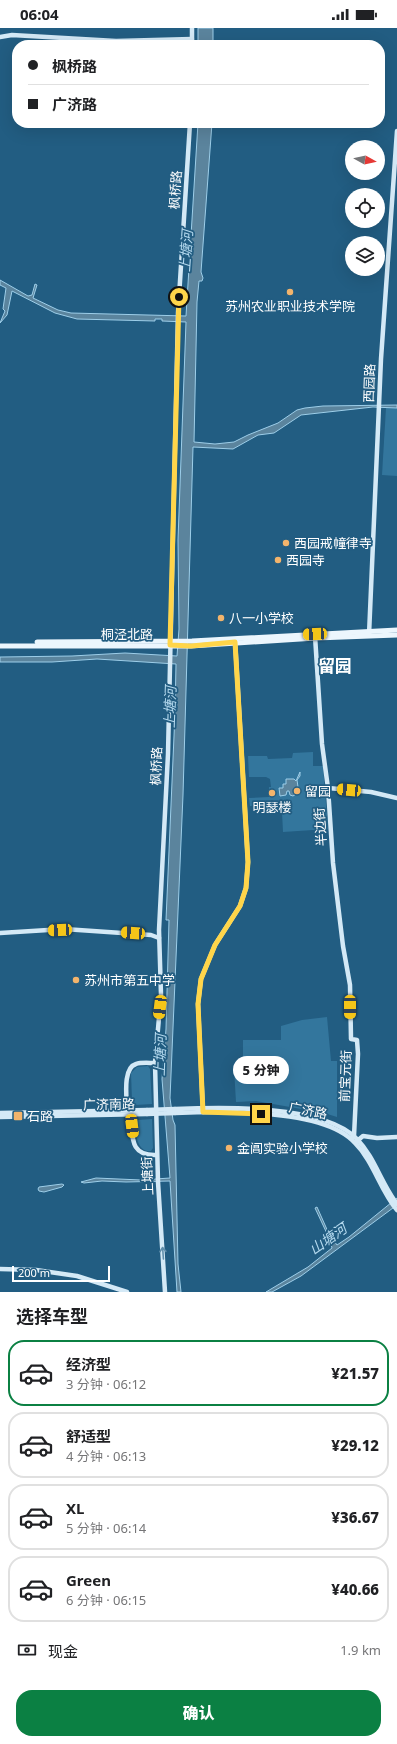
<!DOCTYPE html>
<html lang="zh">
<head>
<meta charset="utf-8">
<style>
  :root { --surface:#fff; --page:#f2f2f2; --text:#202124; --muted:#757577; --line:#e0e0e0; --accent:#0b8043 }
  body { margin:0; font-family:"Noto Sans","Noto Sans SC",sans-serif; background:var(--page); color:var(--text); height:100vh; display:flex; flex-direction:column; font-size:15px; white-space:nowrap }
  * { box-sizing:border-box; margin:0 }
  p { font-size:13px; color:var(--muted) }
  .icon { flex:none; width:22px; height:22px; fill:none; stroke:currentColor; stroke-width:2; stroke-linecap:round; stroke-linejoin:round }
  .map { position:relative; height:1264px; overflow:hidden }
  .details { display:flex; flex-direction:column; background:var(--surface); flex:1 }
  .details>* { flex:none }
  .guide { position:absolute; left:12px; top:12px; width:373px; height:88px; border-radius:16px; box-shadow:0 4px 16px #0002; display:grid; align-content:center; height:88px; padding:0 16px; background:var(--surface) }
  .needle { width:26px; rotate:98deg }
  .tools { position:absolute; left:345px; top:112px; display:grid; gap:8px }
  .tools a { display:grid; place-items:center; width:40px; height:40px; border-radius:50%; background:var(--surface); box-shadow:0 4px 16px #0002; font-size:20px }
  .scale { position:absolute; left:12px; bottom:10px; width:98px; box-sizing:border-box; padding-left:4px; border:2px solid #fff; border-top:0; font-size:11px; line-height:14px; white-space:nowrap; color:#fff; -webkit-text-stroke:3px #225d82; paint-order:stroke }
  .end { position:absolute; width:18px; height:18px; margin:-9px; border:5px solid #ffd54a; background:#111; box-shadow:0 0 0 2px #111 }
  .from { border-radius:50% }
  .bubble { position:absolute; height:28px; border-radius:14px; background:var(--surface); box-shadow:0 4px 16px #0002; font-size:13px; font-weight:800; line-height:28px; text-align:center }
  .car { position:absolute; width:12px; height:24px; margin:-12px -6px; border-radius:5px; box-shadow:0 0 3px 1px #0007; background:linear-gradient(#f5c518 24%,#345 0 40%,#f5c518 0 76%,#345 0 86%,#f5c518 0) }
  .guide b { display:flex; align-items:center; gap:14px; height:38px; font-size:15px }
  .guide b+b { border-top:1px solid var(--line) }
  .guide i { width:10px; height:10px; background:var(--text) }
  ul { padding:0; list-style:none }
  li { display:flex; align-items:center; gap:12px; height:66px; margin:0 8px 6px; padding:0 8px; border:2px solid var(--line); border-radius:16px }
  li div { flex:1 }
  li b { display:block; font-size:15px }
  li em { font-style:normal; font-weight:800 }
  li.current { border-color:var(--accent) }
  li>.icon { width:36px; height:36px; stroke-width:1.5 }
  h2 { padding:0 16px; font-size:18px; line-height:48px }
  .pay { display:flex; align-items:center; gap:10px; height:44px; padding:0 16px; font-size:15px }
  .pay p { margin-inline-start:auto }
  .action { display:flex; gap:8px; margin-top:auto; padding:8px 16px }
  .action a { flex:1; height:46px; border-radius:16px; background:var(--accent); color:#fff; font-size:16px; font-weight:800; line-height:46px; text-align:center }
  .status { display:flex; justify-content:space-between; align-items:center; height:28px; padding:0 20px; background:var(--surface); direction:ltr }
  .status svg { height:11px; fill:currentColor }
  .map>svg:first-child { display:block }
</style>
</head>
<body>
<div class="status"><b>06:04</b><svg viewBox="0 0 49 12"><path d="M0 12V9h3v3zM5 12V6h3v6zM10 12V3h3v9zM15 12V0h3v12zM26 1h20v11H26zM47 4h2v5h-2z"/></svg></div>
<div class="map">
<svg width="397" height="1264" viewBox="0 0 397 1264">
  <rect width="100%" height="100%" fill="#225d82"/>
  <g fill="#33769d">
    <path d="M386 380H397V448L382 447Z"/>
    <path d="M313 724V738H323L328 801 283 804 282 784 291 783 290 772 276 773V777L250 778 249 770 269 769V759H271L270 751 266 749H249L248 728H267L268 731 292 730 293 725Z"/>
    <path d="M327 989 331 1033H337V1089L324 1085 256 1073 236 1074 234 1040H243V1012H281V998L302 992Z"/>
    <path d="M148 1038 150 1041 152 1076 135 1077 132 1072 131 1045 137 1039Z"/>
    <path d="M152 1091 153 1120 151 1123C137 1125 135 1105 136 1094L138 1092Z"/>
  </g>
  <g fill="#5b849d" stroke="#9dcee9">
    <rect x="198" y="0" width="15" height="17"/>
    <path d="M198 95H212L201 244 203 250 202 253H199L197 274 194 414 215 416 234 414 248 407 278 395 297 382 305 380 323 378 397 377V380L373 379 301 387 274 405 258 407 233 421 193 419 183 767 170 1070 173 1092 175 1097 178 1236 181 1264H177L170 1153 126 1154 102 1153 84 1155 81 1154 96 1150 141 1152 170 1150 162 1051 166 1001 169 892H166L175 685 176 636 97 631 52 634H0V629L72 628 125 625 177 628 179 601 178 512 186 294 162 293V291H155V293L77 291 55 285 12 263 7 287 0 295 5 283 3 281 6 260 0 257V252L28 268 32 267 35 256 37 257 33 270 58 282 71 285 186 288Z"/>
    <path d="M300 744V748L297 752 298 759 294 761 297 762 296 766 293 768 290 767 289 763H287L286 767 280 768 279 760H283V756H286V751H294L296 753Z"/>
    <path d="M62 1156 64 1157 62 1159 44 1164 39 1163 38 1161 39 1159Z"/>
    <path d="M397 1170V1177L301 1248 272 1264H266L308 1239 332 1220 330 1212 315 1180 317 1179 329 1206 337 1217 349 1209Z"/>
  </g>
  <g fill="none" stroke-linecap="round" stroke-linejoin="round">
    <g stroke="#d4e9f6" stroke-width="4.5">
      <path d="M192 0V17"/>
      <path d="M0 9 12 7 116 13 192 11"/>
      <path d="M369 607 381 331 397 103"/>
      <path d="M315 608 322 716 328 760 333 835 343 918 350 957 351 1011 357 1012 358 1026 354 1108 352 1111"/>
      <path d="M328 760 371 764 397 770"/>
      <path d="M0 905 64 901 151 907 159 910"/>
      <path d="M175 1081C221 1079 324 1076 357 1111 375 1130 381 1155 397 1176"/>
      <path d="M127 1082C127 1071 122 1040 136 1036 141 1034 149 1035 155 1035"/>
      <path d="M203 1084 198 976 201 951 215 917 240 878 246 860 248 834 235 612"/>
      <path d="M0 1085 147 1082"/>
      <path d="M175 1085C220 1083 324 1080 355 1115 374 1134 380 1162 397 1182"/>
      <path d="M130 1087C133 1108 129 1128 156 1127"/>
      <path d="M0 1089 147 1086"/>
      <path d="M357 1113 363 1108 377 1110 397 1109"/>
      <path d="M0 1241 36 1242 77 1248 127 1264"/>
      <path d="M165 1264 158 1154 155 1035 161 967 159 902 168 726 178 285 190 95"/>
    </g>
    <g stroke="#ecf6fd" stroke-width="5">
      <path d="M37 614 192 613 397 602"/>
      <path d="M0 618H191L316 610 397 607"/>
    </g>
    <g stroke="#d4e9f6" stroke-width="4.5">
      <path d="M147 1082 175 1081"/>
      <path d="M147 1086 175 1085"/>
    </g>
  </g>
  <defs><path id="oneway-shaft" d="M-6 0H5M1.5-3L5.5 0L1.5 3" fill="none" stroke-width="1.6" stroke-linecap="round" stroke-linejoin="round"/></defs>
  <use stroke="#608eab" href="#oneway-shaft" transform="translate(163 1225) rotate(-94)"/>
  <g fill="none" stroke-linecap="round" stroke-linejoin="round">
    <path stroke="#ffd54a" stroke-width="5" d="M179 269 170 617 191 618 235 614 248 834 246 860 240 878 215 917 201 951 198 976 203 1084 261 1086"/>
  </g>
  <g fill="#f3b46c" stroke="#225d82" stroke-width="1.5">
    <circle cx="290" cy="264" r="4"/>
    <circle cx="286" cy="515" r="4"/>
    <circle cx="278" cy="532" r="4"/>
    <circle cx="221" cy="590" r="4"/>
    <circle cx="297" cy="763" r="4"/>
    <circle cx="272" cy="765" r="4"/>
    <circle cx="76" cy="952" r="4"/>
    <rect x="13" y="1083" width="10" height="10" rx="2"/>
    <circle cx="229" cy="1120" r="4"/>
  </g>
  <g text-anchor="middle" stroke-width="3.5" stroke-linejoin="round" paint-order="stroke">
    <g font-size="13" fill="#fff" stroke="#225d82">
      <text transform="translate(175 162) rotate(-86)" y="5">枫桥路</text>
      <text transform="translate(369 355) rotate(-88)" y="5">西园路</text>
      <text x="127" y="611">桐泾北路</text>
      <text transform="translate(156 738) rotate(-88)" y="5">枫桥路</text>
      <text transform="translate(320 799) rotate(-94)" y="5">半边街</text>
      <text transform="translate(345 1048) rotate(-88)" y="5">前宝元街</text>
      <text transform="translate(109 1076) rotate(-1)" y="5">广济南路</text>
      <text transform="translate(308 1082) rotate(11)" y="5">广济路</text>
      <text transform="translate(147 1148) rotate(-93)" y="5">上塘街</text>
    </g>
    <g font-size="13" fill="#fff" stroke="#225d82" text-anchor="start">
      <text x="290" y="283" text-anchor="middle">苏州农业职业技术学院</text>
      <text x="294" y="520">西园戒幢律寺</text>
      <text x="286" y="537">西园寺</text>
      <text x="229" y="595">八一小学校</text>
      <text x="305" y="768">留园</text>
      <text x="272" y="784" text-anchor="middle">明瑟楼</text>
      <text x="84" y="957">苏州市第五中学</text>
      <text x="27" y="1093">石路</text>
      <text x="237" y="1125">金阊实验小学校</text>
    </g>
    <g font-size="14" font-style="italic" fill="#b5daef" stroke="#225d82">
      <text transform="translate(186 223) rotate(-86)" y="5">上塘河</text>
      <text transform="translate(170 679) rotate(-88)" y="5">上塘河</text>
      <text transform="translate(160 1027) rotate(-88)" y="5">上塘河</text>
      <text transform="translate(328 1211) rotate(-35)" y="5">山塘河</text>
    </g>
    <g font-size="17" font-weight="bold" fill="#fff" stroke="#225d82">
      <text x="335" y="644">留园</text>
    </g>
  </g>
</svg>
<div class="tools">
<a><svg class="needle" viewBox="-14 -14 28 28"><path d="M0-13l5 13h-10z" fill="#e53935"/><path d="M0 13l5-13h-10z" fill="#757577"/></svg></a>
<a><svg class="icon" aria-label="locate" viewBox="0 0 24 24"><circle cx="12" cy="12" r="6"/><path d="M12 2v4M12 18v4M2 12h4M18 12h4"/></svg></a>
<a><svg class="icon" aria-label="layers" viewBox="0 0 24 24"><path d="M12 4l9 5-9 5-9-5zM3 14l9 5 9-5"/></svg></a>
</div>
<div class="scale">200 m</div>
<i class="end from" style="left:179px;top:269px"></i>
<i class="end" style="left:261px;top:1086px"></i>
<div class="bubble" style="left:233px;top:1028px;width:56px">5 分钟</div>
<i class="car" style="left:315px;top:606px;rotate:267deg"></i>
<i class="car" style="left:349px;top:762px;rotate:275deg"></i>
<i class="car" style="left:60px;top:902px;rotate:267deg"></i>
<i class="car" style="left:133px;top:905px;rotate:274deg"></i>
<i class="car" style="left:160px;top:979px;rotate:187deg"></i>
<i class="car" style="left:350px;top:979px;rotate:180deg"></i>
<i class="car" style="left:132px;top:1098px;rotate:173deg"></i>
<div class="guide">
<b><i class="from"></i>枫桥路</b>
<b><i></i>广济路</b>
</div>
</div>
<section class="details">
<h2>选择车型</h2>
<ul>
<li class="current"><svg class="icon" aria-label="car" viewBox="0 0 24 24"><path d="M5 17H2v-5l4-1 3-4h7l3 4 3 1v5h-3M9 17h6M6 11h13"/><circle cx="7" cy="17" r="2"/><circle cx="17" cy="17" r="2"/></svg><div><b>经济型</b><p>3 分钟 · 06:12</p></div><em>¥21.57</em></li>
<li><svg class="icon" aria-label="car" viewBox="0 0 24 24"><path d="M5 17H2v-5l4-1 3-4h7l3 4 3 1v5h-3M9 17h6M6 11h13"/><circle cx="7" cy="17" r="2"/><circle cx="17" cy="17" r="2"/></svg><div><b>舒适型</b><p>4 分钟 · 06:13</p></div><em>¥29.12</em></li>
<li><svg class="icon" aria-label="car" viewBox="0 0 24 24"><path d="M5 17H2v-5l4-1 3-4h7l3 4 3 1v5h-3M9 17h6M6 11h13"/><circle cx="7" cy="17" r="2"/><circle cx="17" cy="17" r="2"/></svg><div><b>XL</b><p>5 分钟 · 06:14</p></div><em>¥36.67</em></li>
<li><svg class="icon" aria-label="car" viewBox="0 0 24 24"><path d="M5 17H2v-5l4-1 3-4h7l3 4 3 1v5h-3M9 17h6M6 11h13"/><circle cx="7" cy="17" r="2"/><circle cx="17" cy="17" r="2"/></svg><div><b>Green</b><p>6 分钟 · 06:15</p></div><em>¥40.66</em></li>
</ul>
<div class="pay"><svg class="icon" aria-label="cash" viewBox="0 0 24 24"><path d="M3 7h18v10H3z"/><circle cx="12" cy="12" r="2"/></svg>现金<p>1.9 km</p></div>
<div class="action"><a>确认</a></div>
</section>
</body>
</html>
